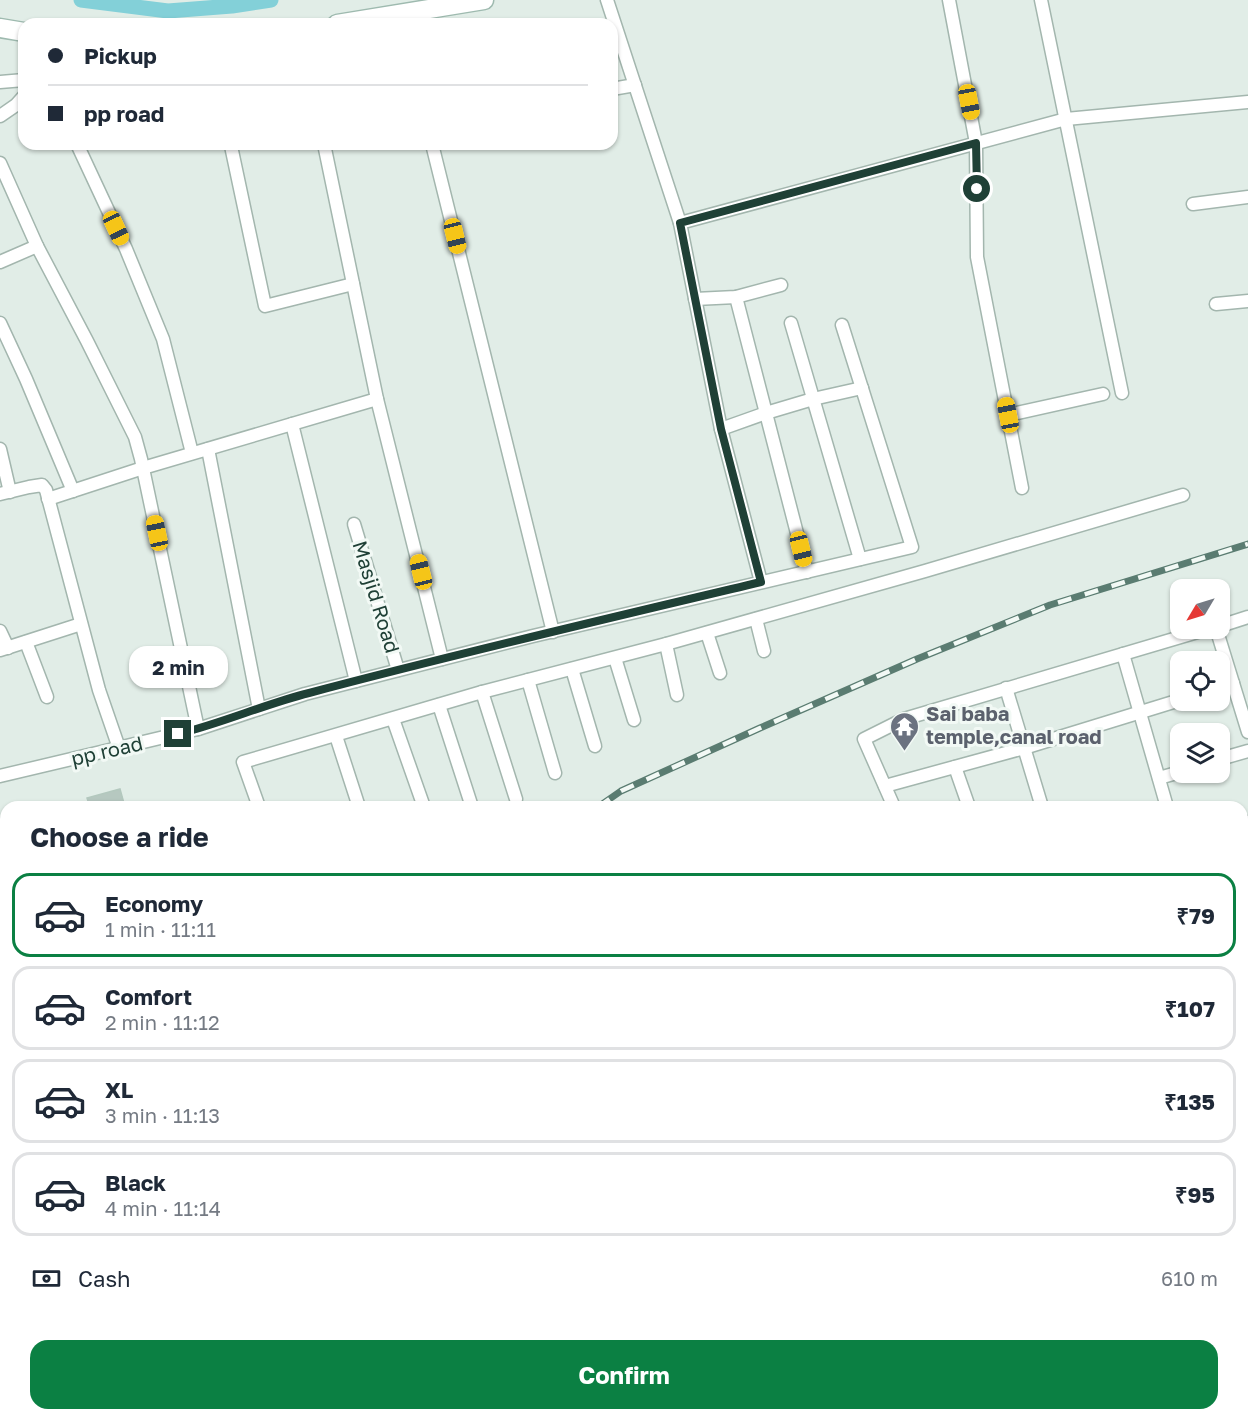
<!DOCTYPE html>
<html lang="en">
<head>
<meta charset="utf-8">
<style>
  :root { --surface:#fff; --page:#f2f2f3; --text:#1f2937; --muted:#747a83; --line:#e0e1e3; --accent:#0b8043 }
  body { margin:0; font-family:"Golos Text",sans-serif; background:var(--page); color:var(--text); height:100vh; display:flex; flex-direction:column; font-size:22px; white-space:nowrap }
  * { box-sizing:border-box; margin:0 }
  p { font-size:20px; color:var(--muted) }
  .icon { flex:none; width:33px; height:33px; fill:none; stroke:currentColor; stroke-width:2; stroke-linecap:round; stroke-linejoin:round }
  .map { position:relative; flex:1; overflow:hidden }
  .sheet { position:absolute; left:0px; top:801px; width:1248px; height:620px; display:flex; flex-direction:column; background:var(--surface); border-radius:18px 18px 0 0; box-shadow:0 2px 4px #0004 }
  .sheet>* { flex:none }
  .hud { position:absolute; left:18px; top:18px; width:600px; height:132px; border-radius:18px; box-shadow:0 2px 4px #0004; display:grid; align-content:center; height:132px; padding:0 30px; background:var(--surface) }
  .needle { width:39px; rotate:232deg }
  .controls { position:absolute; left:1170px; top:579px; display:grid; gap:12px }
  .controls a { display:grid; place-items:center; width:60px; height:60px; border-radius:12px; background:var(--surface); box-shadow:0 2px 4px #0004; font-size:30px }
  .end { position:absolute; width:27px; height:27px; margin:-14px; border:8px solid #1f4036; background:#fff; box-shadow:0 0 0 3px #fff }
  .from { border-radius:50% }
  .bubble { position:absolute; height:42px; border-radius:18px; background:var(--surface); box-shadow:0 2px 4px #0004; font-size:20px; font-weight:700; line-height:42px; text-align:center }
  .car { position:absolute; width:18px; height:36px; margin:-18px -9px; border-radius:8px; box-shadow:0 0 4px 2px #0007; background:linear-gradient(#f5c518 24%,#345 0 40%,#f5c518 0 76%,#345 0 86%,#f5c518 0) }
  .hud b { display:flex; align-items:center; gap:21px; height:57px; font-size:22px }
  .hud b+b { border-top:2px solid var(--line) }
  .hud i { width:15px; height:15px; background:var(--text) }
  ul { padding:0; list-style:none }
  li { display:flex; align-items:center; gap:18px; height:84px; margin:0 12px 9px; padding:0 18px; border:3px solid var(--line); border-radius:18px }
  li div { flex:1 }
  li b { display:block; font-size:22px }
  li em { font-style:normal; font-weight:700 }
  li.on { border-color:var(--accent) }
  li>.icon { width:54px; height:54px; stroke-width:1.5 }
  h2 { padding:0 30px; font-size:27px; line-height:72px }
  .pay { display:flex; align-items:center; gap:15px; height:66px; padding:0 30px; font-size:22px }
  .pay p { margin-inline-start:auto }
  .cta { display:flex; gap:12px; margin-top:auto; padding:12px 30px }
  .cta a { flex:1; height:69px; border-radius:18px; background:var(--accent); color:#fff; font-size:24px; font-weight:700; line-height:69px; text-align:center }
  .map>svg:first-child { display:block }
</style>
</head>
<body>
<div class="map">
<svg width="1248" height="1420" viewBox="0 0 1248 1420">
  <rect width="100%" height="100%" fill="#e1ede7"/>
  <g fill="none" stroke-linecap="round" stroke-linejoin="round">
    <path stroke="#83d0d8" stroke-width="4.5" d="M108 0V3"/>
    <path stroke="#83d0d8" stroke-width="15" d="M81 0 168 11 232 6 271 0"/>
  </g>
  <path fill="#b6c8c0" stroke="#b3c8be" stroke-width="1.5" d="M120 789 125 807H90L87 798Z"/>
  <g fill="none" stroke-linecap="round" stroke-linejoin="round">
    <defs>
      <g id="minor">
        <path d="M607 0 680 223 721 429 761 582"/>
        <path d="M949 0 976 143 977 257 1022 488"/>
        <path d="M1041 0 1122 393"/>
        <path d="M0 82 24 80"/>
        <path d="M612 89 635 85"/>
        <path d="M0 116 16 105 24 96"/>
        <path d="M77 144 126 249 163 339 192 453"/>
        <path d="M324 144 377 399 442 659"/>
        <path d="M432 144 553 632"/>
        <path d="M231 146 265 306 353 284"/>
        <path d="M0 163 37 246 87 341 135 437 141 459 198 729"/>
        <path d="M1193 204 1248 197"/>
        <path d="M680 223 1066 119 1248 102"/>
        <path d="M0 262 37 246"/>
        <path d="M736 297 807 572"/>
        <path d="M695 299 736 297 781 285"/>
        <path d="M1216 304 1248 301"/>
        <path d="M0 323 26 379 73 491"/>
        <path d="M791 323 860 559"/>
        <path d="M1008 415 1103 394"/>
        <path d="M292 424 356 681"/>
        <path d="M721 429 766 413 813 399 862 388"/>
        <path d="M0 449 10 492"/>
        <path d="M208 449 259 709"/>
        <path d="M0 494 29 487 42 485 46 490 99 690 119 748"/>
        <path d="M48 499 143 468 377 399"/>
        <path d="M354 524 398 670"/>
        <path d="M756 619 764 651"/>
        <path d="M1220 626 1248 617"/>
        <path d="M1216 628 1248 732"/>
        <path d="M0 631 8 648"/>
        <path d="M707 633 720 673"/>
        <path d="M26 642 47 697"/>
        <path d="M666 644 677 695"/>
        <path d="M0 650 81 624"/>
        <path d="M1123 654 1167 807"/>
        <path d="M615 658 634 720"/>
        <path d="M572 669 595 746"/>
        <path d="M528 680 555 773"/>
        <path d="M1220 687 1233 683"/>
        <path d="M1006 688 1042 807"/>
        <path d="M482 692 516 799"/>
        <path d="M439 705 472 807"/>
        <path d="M393 719 424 807"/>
        <path d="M336 736 359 807"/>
        <path d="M1220 759 1248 751"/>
        <path d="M955 767 969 807"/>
        <path d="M0 776 198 729 305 694 356 681 533 636 912 547 842 325"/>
        <path d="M1159 778 1180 772"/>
        <path d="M885 786 1024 748 1180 700"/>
        <path d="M259 807 243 762 482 692 666 644 925 571 1183 495"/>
        <path d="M894 807 864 739 904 719 1211 628"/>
        <path d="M1242 823 1248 822"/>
        <path d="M1242 891 1248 889"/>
        <path d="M1242 960 1248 958"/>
        <path d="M1242 1074 1248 1072"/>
        <path d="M0 1141 6 1137"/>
        <path d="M0 1190 6 1197"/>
        <path d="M1242 1229 1248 1227"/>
        <path d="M0 1257 6 1252"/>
        <path d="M1242 1304 1248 1303"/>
        <path d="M0 1356 6 1350"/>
        <path d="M286 1414 287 1420"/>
        <path d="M366 1414 368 1420"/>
        <path d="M433 1414 435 1420"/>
        <path d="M703 1414 706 1420"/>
        <path d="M813 1414 815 1420"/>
        <path d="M924 1414 927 1420"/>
        <path d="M1034 1414 1036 1420"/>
        <path d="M1145 1414 1147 1420"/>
        <path d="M506 1420 518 1414"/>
      </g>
      <g id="tertiary">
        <path d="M0 916 6 923"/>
        <path d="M190 1414 191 1420"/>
      </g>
      <g id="secondary">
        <path d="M337 24 484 0"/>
        <path d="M0 28 24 32"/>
      </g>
    </defs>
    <use href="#minor" stroke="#a3b6ae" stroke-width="15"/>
    <use href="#tertiary" stroke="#a3b6ae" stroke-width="18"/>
    <use href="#secondary" stroke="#9ebaaf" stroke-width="21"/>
    <use href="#minor" stroke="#fff" stroke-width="12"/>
    <use href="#tertiary" stroke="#fff" stroke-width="15"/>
    <use href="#secondary" stroke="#fff" stroke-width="18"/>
    <defs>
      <g id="rail">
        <path d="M598 807 621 791 760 728 917 659 1050 605 1248 544"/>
        <path d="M0 1344 6 1336"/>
      </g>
    </defs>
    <use href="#rail" stroke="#5a7c71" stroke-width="7"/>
    <use href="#rail" stroke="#f2f9f5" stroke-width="4.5" stroke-dasharray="14" stroke-linecap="butt"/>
  </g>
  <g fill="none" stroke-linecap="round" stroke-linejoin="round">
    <path stroke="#1f4036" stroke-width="8" d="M178 734C223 723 265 704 309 693 459 653 610 618 761 582L721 429 680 223 976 143 977 189"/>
  </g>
  <defs>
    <symbol id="temple-pin" viewBox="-11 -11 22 30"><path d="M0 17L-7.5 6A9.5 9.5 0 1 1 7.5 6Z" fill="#6b7280" stroke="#f2f9f5"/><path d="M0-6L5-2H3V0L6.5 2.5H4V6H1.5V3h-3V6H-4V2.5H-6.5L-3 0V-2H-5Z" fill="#fff"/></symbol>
  </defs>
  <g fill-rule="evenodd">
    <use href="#temple-pin" x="888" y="710" width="33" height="45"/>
  </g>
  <g text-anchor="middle" stroke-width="6" stroke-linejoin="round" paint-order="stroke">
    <g font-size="20" fill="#1f4036" stroke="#f2f9f5">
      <text transform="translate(376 597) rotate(73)" y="7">Masjid Road</text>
      <text transform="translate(107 751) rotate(-13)" y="7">pp road</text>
    </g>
    <g font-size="20" font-weight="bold" fill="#5b616d" stroke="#f2f9f5" text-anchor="start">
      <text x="926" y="721">Sai baba<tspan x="926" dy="23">temple,canal road</tspan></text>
    </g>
  </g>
</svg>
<div class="controls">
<a><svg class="needle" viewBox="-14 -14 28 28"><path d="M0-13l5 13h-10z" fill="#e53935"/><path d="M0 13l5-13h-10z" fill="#747a83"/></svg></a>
<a><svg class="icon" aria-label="locate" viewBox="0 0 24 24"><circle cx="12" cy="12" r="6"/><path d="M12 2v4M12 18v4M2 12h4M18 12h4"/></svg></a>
<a><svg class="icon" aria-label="layers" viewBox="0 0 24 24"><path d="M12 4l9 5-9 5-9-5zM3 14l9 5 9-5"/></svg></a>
</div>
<i class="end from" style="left:977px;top:189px"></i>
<i class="end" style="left:178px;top:734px"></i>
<div class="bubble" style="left:129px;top:646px;width:99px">2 min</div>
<i class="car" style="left:969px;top:102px;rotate:169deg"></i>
<i class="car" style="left:116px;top:228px;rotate:155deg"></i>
<i class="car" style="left:455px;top:236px;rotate:166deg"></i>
<i class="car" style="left:1008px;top:415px;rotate:349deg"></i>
<i class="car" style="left:157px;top:533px;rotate:348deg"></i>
<i class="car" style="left:801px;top:549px;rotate:166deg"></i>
<i class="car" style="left:421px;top:572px;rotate:346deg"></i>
<div class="hud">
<b><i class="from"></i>Pickup</b>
<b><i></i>pp road</b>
</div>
<section class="sheet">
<h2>Choose a ride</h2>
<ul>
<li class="on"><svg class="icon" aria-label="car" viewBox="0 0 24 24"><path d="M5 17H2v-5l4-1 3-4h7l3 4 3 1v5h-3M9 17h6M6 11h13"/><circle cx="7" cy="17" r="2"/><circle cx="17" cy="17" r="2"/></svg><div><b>Economy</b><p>1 min · 11:11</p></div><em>₹79</em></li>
<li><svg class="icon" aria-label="car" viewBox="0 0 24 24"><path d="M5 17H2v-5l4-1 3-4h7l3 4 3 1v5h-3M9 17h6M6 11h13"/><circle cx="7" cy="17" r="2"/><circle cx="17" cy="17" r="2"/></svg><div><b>Comfort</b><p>2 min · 11:12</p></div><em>₹107</em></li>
<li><svg class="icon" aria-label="car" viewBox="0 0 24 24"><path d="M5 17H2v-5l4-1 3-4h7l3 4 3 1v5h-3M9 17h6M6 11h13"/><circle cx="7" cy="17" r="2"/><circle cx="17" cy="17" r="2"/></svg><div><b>XL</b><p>3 min · 11:13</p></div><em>₹135</em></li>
<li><svg class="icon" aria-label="car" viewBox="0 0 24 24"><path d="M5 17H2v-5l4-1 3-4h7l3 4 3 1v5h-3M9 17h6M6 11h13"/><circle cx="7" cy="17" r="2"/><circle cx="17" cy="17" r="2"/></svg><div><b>Black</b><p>4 min · 11:14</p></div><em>₹95</em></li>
</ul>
<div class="pay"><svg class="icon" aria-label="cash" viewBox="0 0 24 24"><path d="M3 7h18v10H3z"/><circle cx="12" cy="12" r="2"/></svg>Cash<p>610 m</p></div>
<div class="cta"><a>Confirm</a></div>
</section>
</div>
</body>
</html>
